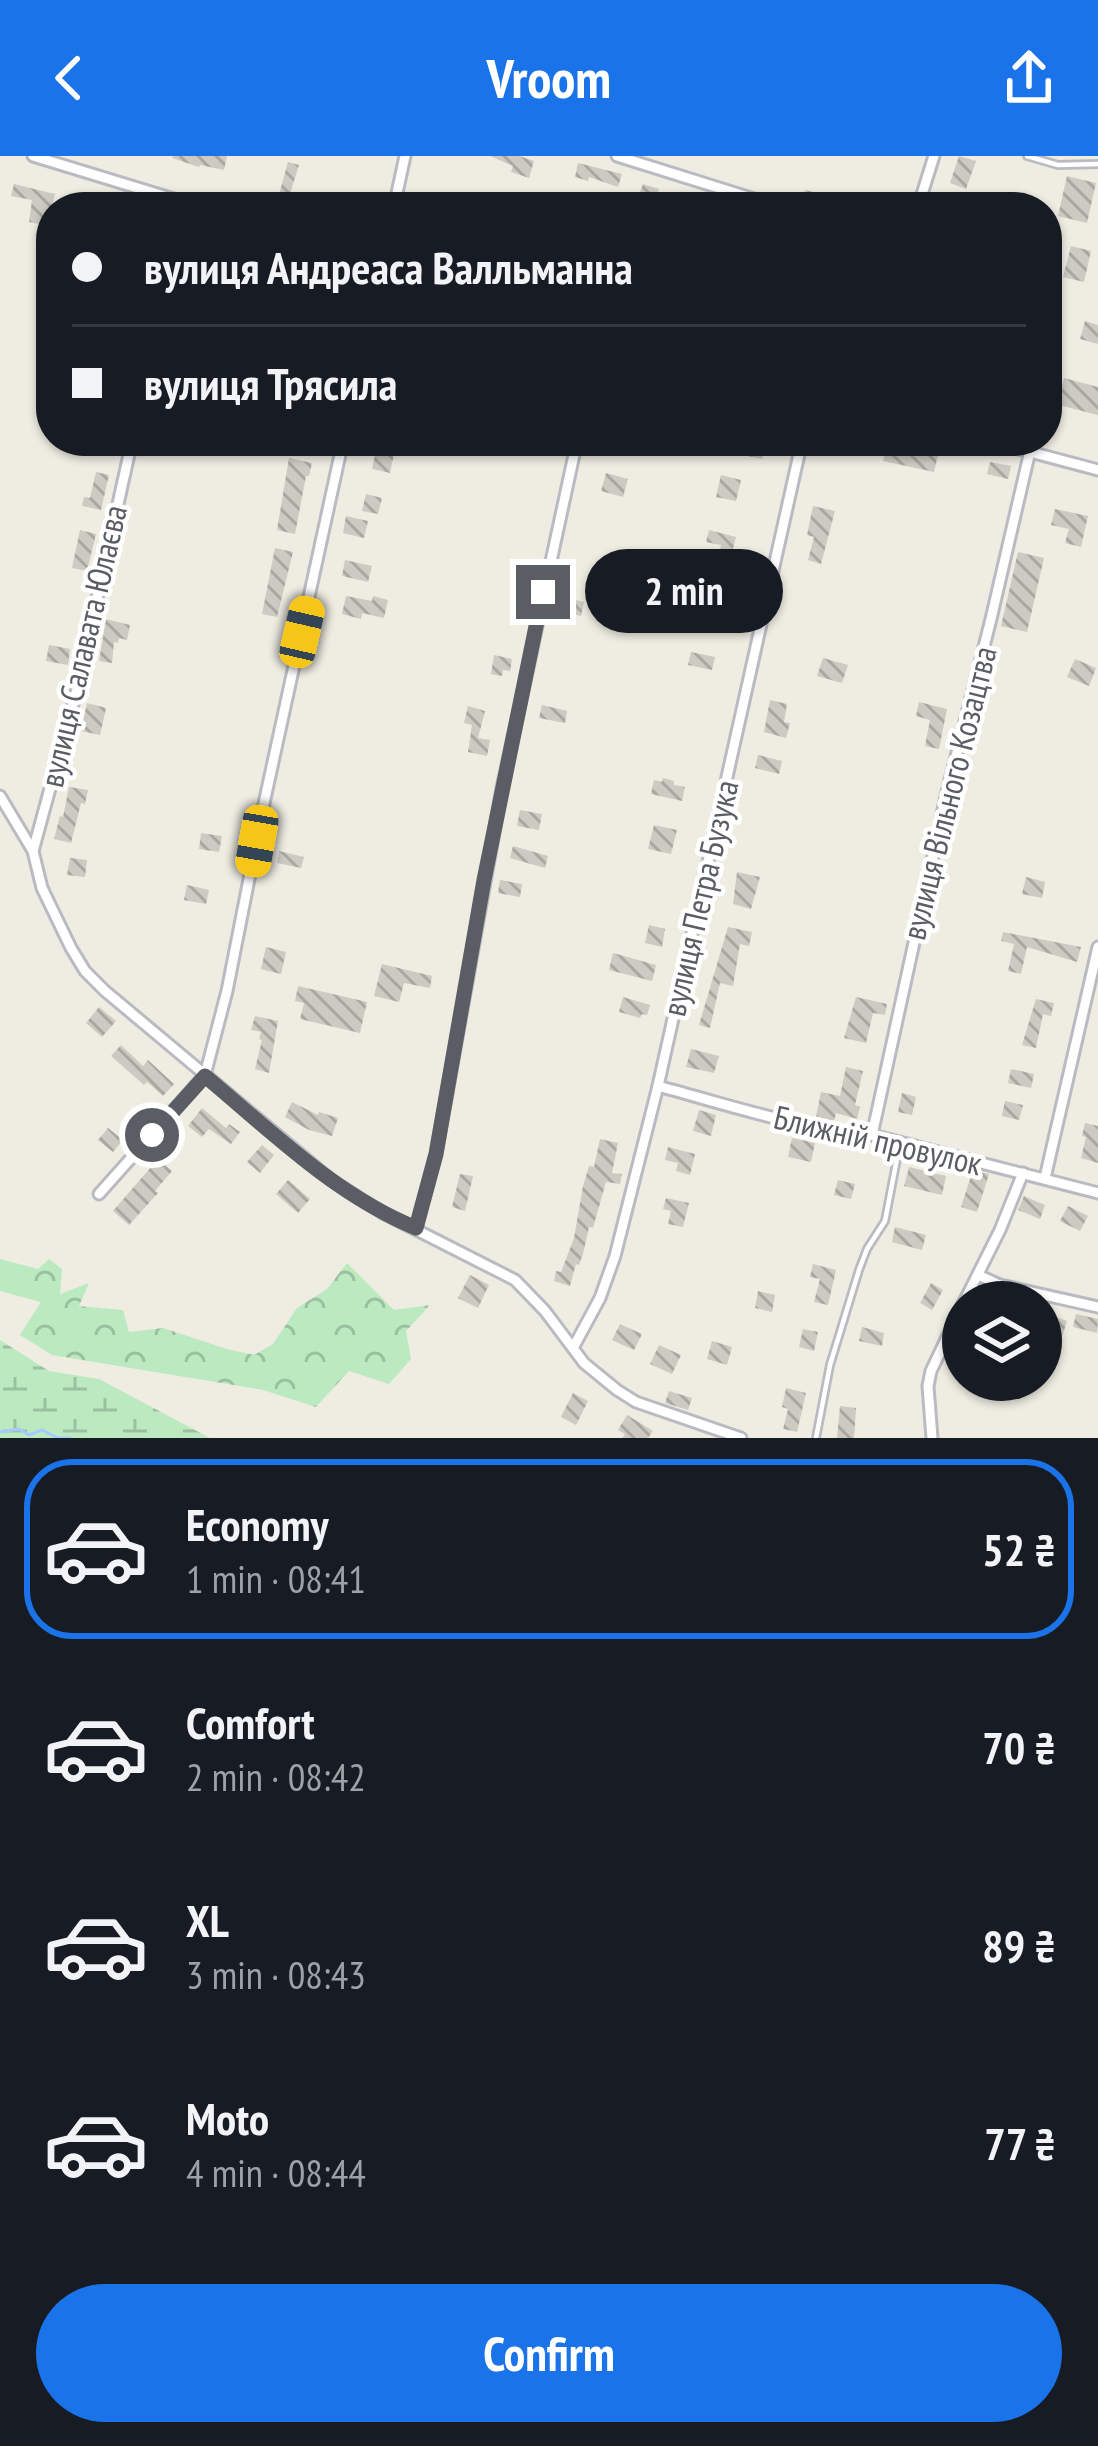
<!DOCTYPE html>
<html lang="en">
<head>
<meta charset="utf-8">
<style>
  :root { --surface:#171b24; --page:#20242c; --text:#f1f3f6; --muted:#9ea1a6; --line:#363941; --accent:#1a73e8 }
  body { margin:0; font-family:"PT Sans Narrow",sans-serif; background:var(--page); color:var(--text); height:100vh; display:flex; flex-direction:column; font-size:45px; white-space:nowrap }
  * { box-sizing:border-box; margin:0 }
  p { font-size:39px; color:var(--muted) }
  .icon { flex:none; width:66px; height:66px; fill:none; stroke:currentColor; stroke-width:2; stroke-linecap:round; stroke-linejoin:round }
  .map { position:relative; height:1282px; overflow:hidden }
  .details { display:flex; flex-direction:column; background:var(--surface); flex:1 }
  .details>* { flex:none }
  .top-card { position:absolute; left:36px; top:36px; width:1026px; height:264px; border-radius:48px; box-shadow:0 3px 9px #0004; display:grid; align-content:center; height:264px; padding:0 36px; background:var(--surface) }
  .buttons { position:absolute; left:942px; top:1125px; display:grid; gap:24px }
  .buttons a { display:grid; place-items:center; width:120px; height:120px; border-radius:50%; background:var(--surface); box-shadow:0 3px 9px #0004; font-size:60px }
  .end { position:absolute; width:54px; height:54px; margin:-27px; border:15px solid #5a5d64; background:#fff; box-shadow:0 0 0 6px #fff }
  .from { border-radius:50% }
  .bubble { position:absolute; height:84px; border-radius:42px; background:var(--surface); box-shadow:0 3px 9px #0004; font-size:39px; font-weight:700; line-height:84px; text-align:center }
  .car { position:absolute; width:36px; height:72px; margin:-36px -18px; border-radius:15px; box-shadow:0 0 9px 3px #0007; background:linear-gradient(#f5c518 24%,#345 0 40%,#f5c518 0 76%,#345 0 86%,#f5c518 0) }
  .top-card b { display:flex; align-items:center; gap:42px; height:114px; font-size:45px }
  .top-card b+b { border-top:3px solid var(--line) }
  .top-card i { width:30px; height:30px; background:var(--text) }
  ul { padding:21px 0 0; list-style:none }
  li { display:flex; align-items:center; gap:36px; height:180px; margin:0 24px 18px; padding:0 12px; border:6px solid transparent; border-radius:48px }
  li div { flex:1 }
  li b { display:block; font-size:45px }
  li em { font-style:normal; font-weight:700 }
  li.on { border-color:var(--accent) }
  li>.icon { width:108px; height:108px; stroke-width:1.5 }
  .action { display:flex; gap:24px; margin-top:auto; padding:24px 36px }
  .action a { flex:1; height:138px; border-radius:72px; background:var(--accent); color:#fff; font-size:48px; font-weight:700; line-height:138px; text-align:center }
  header { display:flex; justify-content:space-between; align-items:center; height:156px; padding:0 36px; background:var(--accent); color:#fff; font-size:54px; font-weight:700 }
  .map>svg:first-child { display:block }
</style>
</head>
<body>
<header><svg class="icon" aria-label="back" viewBox="0 0 24 24"><path d="M15 5l-7 7 7 7"/></svg>Vroom<svg class="icon" aria-label="share" viewBox="0 0 24 24"><path d="M12 15V3M7 8l5-5 5 5M5 13v7h14v-7"/></svg></header>
<div class="map">
<svg width="1098" height="1282" viewBox="0 0 1098 1282">
  <defs>
    <pattern id="forest-crowns" width="20" height="18" patternUnits="userSpaceOnUse" patternTransform="scale(3)"><rect width="20" height="18" fill="#bbe9c0"/><path d="M2 6a3 3 0 1 1 6 0M12 15a3 3 0 1 1 6 0" fill="none" stroke="#9bc0a0"/></pattern>
    <pattern id="wetland-marsh" width="20" height="14" patternUnits="userSpaceOnUse" patternTransform="scale(3)"><rect width="20" height="14" fill="#bbe9c0"/><path d="M1 5h8M5 5V1M11 12h8M15 12V8" fill="none" stroke="#9bc0a0"/></pattern>
    <pattern id="building-back-hatch" width="6" height="6" patternUnits="userSpaceOnUse" patternTransform="scale(3)"><rect width="6" height="6" fill="#cccac1"/><path d="M-1 5l2 2M0 0l6 6M5-1l2 2" fill="none" stroke="#a9a7a0"/></pattern>
  </defs>
  <rect width="100%" height="100%" fill="#efede2"/>
  <path fill="url(#forest-crowns)" d="M0 1103 38 1113 49 1103 62 1113 60 1138 89 1127 79 1150 123 1154 129 1176 163 1172 227 1193 254 1199 273 1188 297 1152 327 1133 347 1107 394 1154 430 1149 406 1175 411 1203 389 1228 349 1215 316 1251 263 1234 52 1199 20 1179 41 1146 0 1135Z"/>
  <path fill="url(#wetland-marsh)" d="M0 1184 49 1215 99 1223 210 1282H0Z"/>
  <g fill="none" stroke-linecap="round" stroke-linejoin="round">
    <path stroke="#a1ccff" stroke-width="3" d="M0 1276 19 1273 29 1279 42 1274 58 1282H70"/>
  </g>
  <g fill="url(#building-back-hatch)">
    <path d="M173 0H227L224 14 200 9 199 11 172 2Z"/>
    <path d="M490 0H519L534 5 529 22 511 16 513 10Z"/>
    <path d="M959 0 976 5 966 33 950 27Z"/>
    <path d="M288 6 299 9 289 41 279 38Z"/>
    <path d="M578 7 622 18 618 31 589 21 588 25 575 21Z"/>
    <path d="M1067 20 1096 27 1087 67 1058 60Z"/>
    <path d="M14 28 55 38 51 53 48 52 44 69 29 66 32 44 11 40Z"/>
    <path d="M643 28 659 33 653 50 637 44Z"/>
    <path d="M805 34 825 39 821 51 801 46Z"/>
    <path d="M1071 90 1091 95 1084 126 1063 121Z"/>
    <path d="M1085 165 1098 169V188L1080 183Z"/>
    <path d="M1064 222 1098 231V259L1055 248 1050 265H1047V226L1062 230Z"/>
    <path d="M736 285 764 291 762 303 733 297Z"/>
    <path d="M888 286 938 299 934 316 883 305Z"/>
    <path d="M376 294 394 298 390 317 372 313Z"/>
    <path d="M289 302 312 307 309 320H306L295 378 277 374Z"/>
    <path d="M990 306 1011 310 1008 323 987 318Z"/>
    <path d="M96 316 109 319 101 354 82 350 84 341 90 342Z"/>
    <path d="M606 317 628 323 623 341 601 335Z"/>
    <path d="M721 319 741 324 736 345 716 341Z"/>
    <path d="M366 338 382 342 378 358 362 355Z"/>
    <path d="M813 350 835 355 821 408 808 404 814 381 807 379Z"/>
    <path d="M1055 353 1088 360 1081 391 1065 387 1069 373 1051 369Z"/>
    <path d="M346 360 368 365 364 382 343 377Z"/>
    <path d="M80 374 96 378 87 415 72 412Z"/>
    <path d="M709 374 736 381 731 400 740 402 737 415 716 411 721 389 706 386Z"/>
    <path d="M275 392 293 396 277 461 262 458Z"/>
    <path d="M1018 396 1044 402 1027 476 1001 470Z"/>
    <path d="M345 404 372 410 368 426 342 420Z"/>
    <path d="M693 416 719 423 716 436 689 429Z"/>
    <path d="M346 440 372 445 373 440 388 444 384 462 362 457 361 463 342 458Z"/>
    <path d="M561 440 584 446 581 460 557 454Z"/>
    <path d="M106 463 130 469 127 484 119 482 118 487 114 486 112 507 99 505Z"/>
    <path d="M49 489 70 493 68 509 46 505Z"/>
    <path d="M691 496 715 501 712 514 688 509Z"/>
    <path d="M494 499 512 503 510 515 503 514 502 520 491 518Z"/>
    <path d="M823 502 848 509 842 527 817 520Z"/>
    <path d="M1075 503 1096 512 1089 530 1067 521Z"/>
    <path d="M770 544 787 548 784 566 790 567 786 582 764 576Z"/>
    <path d="M919 546 947 553 939 593 925 590 930 564 916 560Z"/>
    <path d="M87 547 106 552 100 579 81 575Z"/>
    <path d="M542 549 567 555 565 567 539 562Z"/>
    <path d="M468 550 485 555 478 582 490 584 487 600 468 596 472 569 464 567Z"/>
    <path d="M758 599 782 605 779 618 755 612Z"/>
    <path d="M663 622 674 625V629L685 631 682 645 651 638 654 624 662 626Z"/>
    <path d="M69 631 88 634 85 648 81 647 71 687 54 683 60 660 63 661Z"/>
    <path d="M520 654 542 658 539 674 517 670Z"/>
    <path d="M654 669 677 674 671 698 648 693Z"/>
    <path d="M201 677 222 680 219 696 199 693Z"/>
    <path d="M513 690 548 700 545 712 510 702Z"/>
    <path d="M279 695 304 701 301 712 277 707Z"/>
    <path d="M70 702 87 704 85 721 67 719Z"/>
    <path d="M737 716 760 721 751 753 733 748Z"/>
    <path d="M1026 721 1045 726 1042 742 1022 738Z"/>
    <path d="M500 724 522 728 520 741 498 737Z"/>
    <path d="M187 729 209 734 206 748 184 744Z"/>
    <path d="M649 769 665 773 662 791 645 787Z"/>
    <path d="M728 771 752 776 749 790 740 788 733 830 720 827 710 872 699 869Z"/>
    <path d="M1003 776 1081 791 1077 806 1027 791 1021 818 1008 815 1014 788 1001 785Z"/>
    <path d="M266 791 286 796 281 818 261 813Z"/>
    <path d="M613 797 656 809 652 825 609 814Z"/>
    <path d="M382 808 432 820 430 832 404 827 399 846 374 840Z"/>
    <path d="M298 830 367 846 360 877 300 863 304 847 295 845Z"/>
    <path d="M623 841 650 849 647 859 642 858 640 862 619 856Z"/>
    <path d="M856 841 887 848 885 859 873 857 866 887 844 882Z"/>
    <path d="M1036 843 1054 847 1051 860 1043 858 1036 892 1022 889Z"/>
    <path d="M99 851 116 865 102 881 86 867Z"/>
    <path d="M255 860 278 865 269 917 255 913 262 884 259 883 261 876 251 874Z"/>
    <path d="M121 889 143 910 148 904 174 928 163 940 147 926 144 929 111 900Z"/>
    <path d="M691 893 719 900 714 917 686 911Z"/>
    <path d="M846 911 863 915 855 949 860 951 857 963 836 957 834 965 816 961 821 936 840 940Z"/>
    <path d="M1011 913 1034 918 1031 932 1008 927Z"/>
    <path d="M902 937 916 941 912 959 898 956Z"/>
    <path d="M1005 945 1023 949 1019 964 1002 960Z"/>
    <path d="M292 946 318 959 319 956 338 962 332 980 309 974 285 961Z"/>
    <path d="M202 952 226 972 229 968 240 976 231 988 209 973 202 981 188 970Z"/>
    <path d="M699 954 716 959 711 980 693 975Z"/>
    <path d="M1085 967 1098 970V1007L1081 1002 1086 981 1082 980Z"/>
    <path d="M108 972 123 984 113 996 98 984Z"/>
    <path d="M792 982 815 987 811 1006 788 1001Z"/>
    <path d="M600 983 618 987 612 1017 622 1018 620 1028 606 1026 593 1072 589 1071 583 1098 579 1109 576 1108 570 1130 554 1125 556 1115 561 1116 574 1082 583 1030 589 1010 594 1011Z"/>
    <path d="M262 989 274 999 260 1017 247 1006Z"/>
    <path d="M668 991 695 998 690 1019 676 1015 678 1007 665 1004Z"/>
    <path d="M158 1003 172 1015 155 1035 158 1037 129 1069 113 1055Z"/>
    <path d="M909 1011 946 1020 942 1039 904 1030Z"/>
    <path d="M973 1014 989 1018 977 1056 961 1051Z"/>
    <path d="M460 1018 473 1020 465 1055 452 1051Z"/>
    <path d="M288 1024 310 1043 298 1057 276 1038Z"/>
    <path d="M838 1024 855 1028 851 1043 834 1039Z"/>
    <path d="M1024 1040 1045 1049 1040 1063 1018 1054Z"/>
    <path d="M666 1042 689 1047 683 1071 668 1068 671 1055 663 1053Z"/>
    <path d="M1068 1050 1088 1060 1080 1075 1060 1065Z"/>
    <path d="M895 1071 926 1079 922 1094 892 1086Z"/>
    <path d="M813 1108 836 1114 828 1149 814 1146 820 1123 810 1121Z"/>
    <path d="M470 1119 489 1129 478 1152 458 1142Z"/>
    <path d="M931 1127 943 1134 932 1154 920 1147Z"/>
    <path d="M758 1135 775 1139 772 1156 755 1152Z"/>
    <path d="M1041 1156 1067 1165 1061 1184 1041 1177Z"/>
    <path d="M1076 1158 1098 1163 1097 1177 1073 1171Z"/>
    <path d="M620 1168 642 1178 634 1194 612 1184Z"/>
    <path d="M862 1171 884 1177 882 1190 859 1185Z"/>
    <path d="M803 1173 818 1176 814 1195 799 1191Z"/>
    <path d="M712 1185 732 1191 727 1209 707 1203Z"/>
    <path d="M659 1189 681 1199 672 1218 650 1208Z"/>
    <path d="M786 1232 806 1237 797 1276 783 1273 788 1253 782 1251Z"/>
    <path d="M669 1235 692 1242 688 1254 665 1247Z"/>
    <path d="M573 1237 588 1245 576 1269 561 1261Z"/>
    <path d="M840 1250 856 1252 854 1282H837Z"/>
    <path d="M627 1259 653 1275 648 1282H622L625 1278 618 1274Z"/>
  </g>
  <g fill="none" stroke-linecap="round" stroke-linejoin="round">
    <defs>
      <g id="lane">
        <path d="M1027 0 1058 9 1098 8"/>
        <path d="M816 1282 830 1209 859 1114 867 1093 885 1065 900 987"/>
      </g>
      <g id="street">
        <path d="M33 0 200 51"/>
        <path d="M617 0 780 51"/>
        <path d="M394 51 405 0"/>
        <path d="M918 51 934 0"/>
        <path d="M989 285 1098 314"/>
        <path d="M0 640 33 695 42 732 71 792 85 815 105 835 331 1024 383 1057 515 1124 545 1155 584 1207 617 1234 636 1246 741 1282"/>
        <path d="M33 695 76 537 132 285"/>
        <path d="M658 930C728 949 800 973 872 979L1098 1037"/>
        <path d="M872 979 946 640 991 463 1030 295"/>
        <path d="M1045 1022 1098 791"/>
        <path d="M99 1038 205 919 227 835 263 652 343 285"/>
        <path d="M416 1072 436 998 502 632 577 285"/>
        <path d="M978 1119 1000 1129 1098 1151"/>
        <path d="M964 1146 1000 1074 1023 1017"/>
        <path d="M573 1192 600 1142 615 1100 658 930 802 285"/>
        <path d="M932 1282 928 1230 931 1215 963 1148"/>
      </g>
    </defs>
    <use href="#lane" stroke="#babbc2" stroke-width="10"/>
    <use href="#street" stroke="#babbc2" stroke-width="15"/>
    <use href="#lane" stroke="#fff" stroke-width="4.5"/>
    <use href="#street" stroke="#fff" stroke-width="9"/>
  </g>
  <g fill="none" stroke-linecap="round" stroke-linejoin="round">
    <path stroke="#5a5d64" stroke-width="15" d="M152 979 205 920C271 975 335 1039 416 1072L436 998 484 724 543 436"/>
  </g>
  <g text-anchor="middle" stroke-width="9" stroke-linejoin="round" paint-order="stroke">
    <g font-size="33" fill="#5a5d64" stroke="#fff">
      <text transform="translate(83 490) rotate(-77)" y="12">вулиця Салавата Юлаєва</text>
      <text transform="translate(949 637) rotate(-76)" y="12">вулиця Вільного Козацтва</text>
      <text transform="translate(700 742) rotate(-77)" y="12">вулиця Петра Бузука</text>
      <text transform="translate(878 984) rotate(13)" y="12">Ближній провулок</text>
    </g>
  </g>
</svg>
<div class="buttons">
<a><svg class="icon" aria-label="layers" viewBox="0 0 24 24"><path d="M12 4l9 5-9 5-9-5zM3 14l9 5 9-5"/></svg></a>
</div>
<i class="end from" style="left:152px;top:979px"></i>
<i class="end" style="left:543px;top:436px"></i>
<div class="bubble" style="left:585px;top:393px;width:198px">2 min</div>
<i class="car" style="left:302px;top:476px;rotate:13deg"></i>
<i class="car" style="left:257px;top:685px;rotate:190deg"></i>
<div class="top-card">
<b><i class="from"></i>вулиця Андреаса Валльманна</b>
<b><i></i>вулиця Трясила</b>
</div>
</div>
<section class="details">
<ul>
<li class="on"><svg class="icon" aria-label="car" viewBox="0 0 24 24"><path d="M5 17H2v-5l4-1 3-4h7l3 4 3 1v5h-3M9 17h6M6 11h13"/><circle cx="7" cy="17" r="2"/><circle cx="17" cy="17" r="2"/></svg><div><b>Economy</b><p>1 min · 08:41</p></div><em>52 ₴</em></li>
<li><svg class="icon" aria-label="car" viewBox="0 0 24 24"><path d="M5 17H2v-5l4-1 3-4h7l3 4 3 1v5h-3M9 17h6M6 11h13"/><circle cx="7" cy="17" r="2"/><circle cx="17" cy="17" r="2"/></svg><div><b>Comfort</b><p>2 min · 08:42</p></div><em>70 ₴</em></li>
<li><svg class="icon" aria-label="car" viewBox="0 0 24 24"><path d="M5 17H2v-5l4-1 3-4h7l3 4 3 1v5h-3M9 17h6M6 11h13"/><circle cx="7" cy="17" r="2"/><circle cx="17" cy="17" r="2"/></svg><div><b>XL</b><p>3 min · 08:43</p></div><em>89 ₴</em></li>
<li><svg class="icon" aria-label="car" viewBox="0 0 24 24"><path d="M5 17H2v-5l4-1 3-4h7l3 4 3 1v5h-3M9 17h6M6 11h13"/><circle cx="7" cy="17" r="2"/><circle cx="17" cy="17" r="2"/></svg><div><b>Moto</b><p>4 min · 08:44</p></div><em>77 ₴</em></li>
</ul>
<div class="action"><a>Confirm</a></div>
</section>
</body>
</html>
